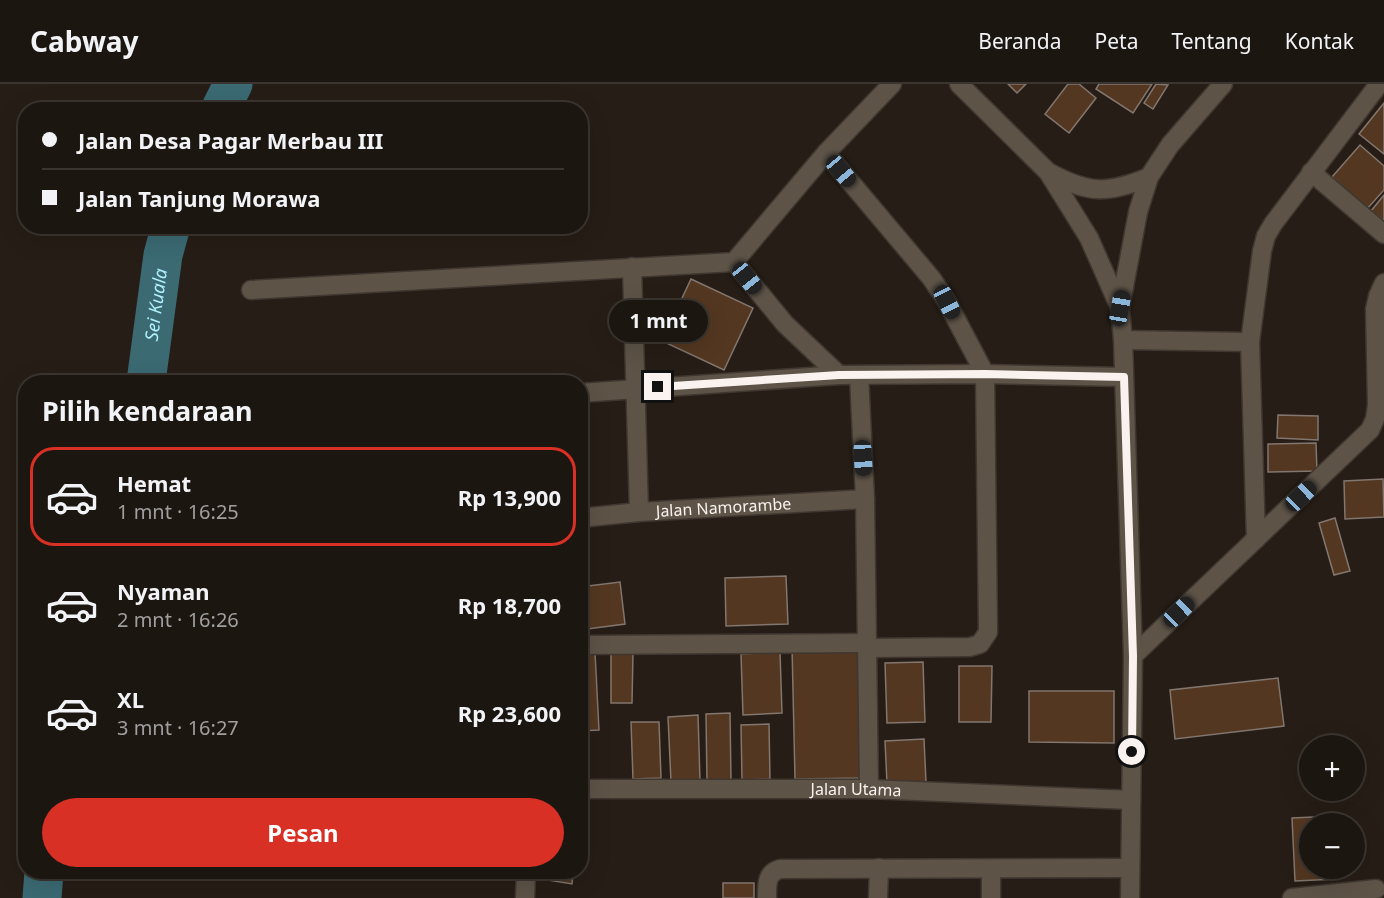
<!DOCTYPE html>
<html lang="id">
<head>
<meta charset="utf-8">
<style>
  :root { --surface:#1c1610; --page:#251f19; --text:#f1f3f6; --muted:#a09f9f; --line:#3a3530; --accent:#d93025 }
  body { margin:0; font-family:"Noto Sans",sans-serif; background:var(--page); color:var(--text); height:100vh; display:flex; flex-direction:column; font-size:22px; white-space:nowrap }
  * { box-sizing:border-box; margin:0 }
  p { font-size:20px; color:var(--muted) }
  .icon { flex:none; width:33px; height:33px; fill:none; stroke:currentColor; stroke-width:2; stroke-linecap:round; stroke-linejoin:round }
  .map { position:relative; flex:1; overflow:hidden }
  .side { position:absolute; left:18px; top:291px; width:570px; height:504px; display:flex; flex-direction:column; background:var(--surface); border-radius:24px; box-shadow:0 6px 24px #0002,0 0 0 2px var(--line) }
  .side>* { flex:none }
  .banner { position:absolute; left:18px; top:18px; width:570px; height:132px; border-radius:24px; box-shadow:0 6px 24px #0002,0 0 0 2px var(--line); display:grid; align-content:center; height:132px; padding:0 24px; background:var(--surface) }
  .buttons { position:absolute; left:1299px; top:651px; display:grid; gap:12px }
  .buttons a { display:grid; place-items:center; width:66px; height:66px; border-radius:50%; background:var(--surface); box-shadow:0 6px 24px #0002,0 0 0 2px var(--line); font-size:30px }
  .end { position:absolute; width:27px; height:27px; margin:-14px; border:8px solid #f9f2ee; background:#111; box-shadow:0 0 0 3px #111 }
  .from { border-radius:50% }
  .bubble { position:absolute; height:42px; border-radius:21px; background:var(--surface); box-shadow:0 6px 24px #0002,0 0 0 2px var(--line); font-size:20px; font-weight:700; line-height:42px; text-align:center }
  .car { position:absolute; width:18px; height:36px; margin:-18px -9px; border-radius:8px; box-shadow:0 0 4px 2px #0007; background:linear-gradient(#222 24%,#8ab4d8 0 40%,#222 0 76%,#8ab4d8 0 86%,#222 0) }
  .banner b { display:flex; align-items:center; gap:21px; height:57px; font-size:22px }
  .banner b+b { border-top:2px solid var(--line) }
  .banner i { width:15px; height:15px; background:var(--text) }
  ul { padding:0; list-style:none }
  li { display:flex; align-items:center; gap:18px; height:99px; margin:0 12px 9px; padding:0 12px; border:3px solid transparent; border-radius:24px }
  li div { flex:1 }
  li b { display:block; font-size:22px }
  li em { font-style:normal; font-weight:700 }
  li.selected { border-color:var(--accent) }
  li>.icon { width:54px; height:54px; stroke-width:1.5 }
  h2 { padding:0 24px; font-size:27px; line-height:72px }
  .cta { display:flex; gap:12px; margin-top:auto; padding:12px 24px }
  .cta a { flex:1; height:69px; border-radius:36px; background:var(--accent); color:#fff; font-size:24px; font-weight:700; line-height:69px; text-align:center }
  header { display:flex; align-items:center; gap:36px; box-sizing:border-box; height:84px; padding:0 30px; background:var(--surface); border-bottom:2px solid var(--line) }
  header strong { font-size:28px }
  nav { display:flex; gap:33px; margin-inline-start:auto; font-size:21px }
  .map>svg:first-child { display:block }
</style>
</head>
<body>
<header>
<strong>Cabway</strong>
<nav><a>Beranda</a><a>Peta</a><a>Tentang</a><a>Kontak</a></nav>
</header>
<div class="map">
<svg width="1384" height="814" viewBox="0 0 1384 814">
  <rect width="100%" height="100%" fill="#261d16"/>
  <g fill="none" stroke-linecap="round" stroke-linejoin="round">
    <g stroke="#3b6a73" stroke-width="39">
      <path d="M220 26 233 0"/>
      <path id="s1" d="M146 298 163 171 171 142"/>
      <path d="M42 814 44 788"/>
    </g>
  </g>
  <g fill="#533721" stroke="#82766e" stroke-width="1.5">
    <path d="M1008 0H1026L1017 9Z"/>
    <path d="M1068 0H1079L1096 14 1069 49 1045 30Z"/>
    <path d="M1099 0H1152L1133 29 1096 5Z"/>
    <path d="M1156 0 1168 1 1153 25 1144 19Z"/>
    <path d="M1384 19V70L1359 50Z"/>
    <path d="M1360 61 1384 82V106L1367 125 1332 93Z"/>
    <path d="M1384 111V137L1371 127Z"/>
    <path d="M691 195 753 224 724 286 662 257Z"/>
    <path d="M1278 331 1318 332V356L1277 354Z"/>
    <path d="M1316 359 1317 387 1268 388V360Z"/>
    <path d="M1383 395 1384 433 1345 435 1344 397Z"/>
    <path d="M1335 434 1350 487 1334 491 1319 439Z"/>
    <path d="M786 492 788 540 726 542 725 494Z"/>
    <path d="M620 498 625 540 580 546V503Z"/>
    <path d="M861 562 863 694 795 695 792 563Z"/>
    <path d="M595 568 599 646 581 647 580 569Z"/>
    <path d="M611 568 633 569 632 619H611Z"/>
    <path d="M780 568 782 629 743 631 741 570Z"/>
    <path d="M923 578 925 638 887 639 885 579Z"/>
    <path d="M959 582H992L991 638H959Z"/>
    <path d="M1278 594 1284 642 1175 655 1170 606Z"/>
    <path d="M1029 607H1114V659L1029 658Z"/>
    <path d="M730 629 731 697 707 698 706 630Z"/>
    <path d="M698 631 700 697 671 698 668 633Z"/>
    <path d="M631 638H659L661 694 633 695Z"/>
    <path d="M769 640 770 695 742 696 741 641Z"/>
    <path d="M924 655 926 698 887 699 885 657Z"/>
    <path d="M1334 732V740H1310V784H1336L1337 795 1295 797 1292 734Z"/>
    <path d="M542 788H573L572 800 541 795Z"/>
    <rect x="723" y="799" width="31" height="15"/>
  </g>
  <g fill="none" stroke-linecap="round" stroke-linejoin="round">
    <defs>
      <g id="minor">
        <path d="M959 0 1048 88 1089 154 1120 224"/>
        <path d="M826 69 932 195 947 218 985 290 988 548 980 560 970 563 867 564"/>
        <path d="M1311 88 1384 150"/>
        <path d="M1050 89C1089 110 1108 110 1149 93"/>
        <path d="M734 178 785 240 839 291"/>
        <path d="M632 183 639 428"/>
        <path d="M251 206 734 178 826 69 892 0"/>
        <path d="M1123 256 1250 258"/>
        <path d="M859 291 865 415 869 705"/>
        <path d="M580 309 839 291 985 290 1124 293"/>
        <path id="s2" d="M580 434 639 428 865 415"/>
        <path d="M1256 455 1250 258 1262 167 1266 152 1273 140 1379 0"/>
        <path d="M580 561 867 559"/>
        <path d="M1133 572 1370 346 1375 335 1377 321 1375 225 1378 212 1384 199"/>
        <path id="s3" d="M580 705H869L1131 716"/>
        <path d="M525 814 526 788"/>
        <path d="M767 814C767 801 766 789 780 785L1130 784"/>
        <path d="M878 814 879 784"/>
        <path d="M991 814V785"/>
        <path d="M1130 814 1133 572 1123 256 1120 224 1138 128 1149 93 1170 61 1223 0"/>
        <path d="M1292 814 1376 805"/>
      </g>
    </defs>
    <use href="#minor" stroke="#3f3730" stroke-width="21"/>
    <use href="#minor" stroke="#5d5347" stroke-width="18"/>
  </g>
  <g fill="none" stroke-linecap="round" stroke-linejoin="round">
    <path stroke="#f9f2ee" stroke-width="8" d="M658 303 839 291 985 290 1124 293 1133 572 1132 668"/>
  </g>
  <g text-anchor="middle" stroke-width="6" stroke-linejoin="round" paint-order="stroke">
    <g font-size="16" fill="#f9f2ee" stroke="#0c0806">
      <text dy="6" stroke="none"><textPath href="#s2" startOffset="144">Jalan Namorambe</textPath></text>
      <text dy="6" stroke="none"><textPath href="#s3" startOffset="276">Jalan Utama</textPath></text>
    </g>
    <g font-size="18" font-style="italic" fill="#b0f0fc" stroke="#0c0806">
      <text dy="6" stroke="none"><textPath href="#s1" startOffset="78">Sei Kuala</textPath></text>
    </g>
  </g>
</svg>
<div class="buttons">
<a>+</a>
<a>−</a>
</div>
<i class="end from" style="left:1132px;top:668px"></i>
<i class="end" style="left:658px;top:303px"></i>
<div class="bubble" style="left:609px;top:216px;width:99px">1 mnt</div>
<i class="car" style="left:841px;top:87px;rotate:140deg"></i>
<i class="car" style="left:747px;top:194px;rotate:141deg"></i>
<i class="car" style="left:947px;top:218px;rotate:153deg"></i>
<i class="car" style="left:1120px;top:224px;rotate:10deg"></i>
<i class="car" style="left:863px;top:374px;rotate:177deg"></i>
<i class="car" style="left:1301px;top:412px;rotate:46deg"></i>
<i class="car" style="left:1179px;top:528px;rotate:46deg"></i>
<div class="banner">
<b><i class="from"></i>Jalan Desa Pagar Merbau III</b>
<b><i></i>Jalan Tanjung Morawa</b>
</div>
<section class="side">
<h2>Pilih kendaraan</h2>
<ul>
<li class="selected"><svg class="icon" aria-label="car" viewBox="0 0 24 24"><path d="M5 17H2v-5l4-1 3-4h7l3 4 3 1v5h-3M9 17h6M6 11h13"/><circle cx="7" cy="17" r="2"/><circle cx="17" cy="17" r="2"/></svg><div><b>Hemat</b><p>1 mnt · 16:25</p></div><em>Rp 13,900</em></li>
<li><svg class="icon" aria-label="car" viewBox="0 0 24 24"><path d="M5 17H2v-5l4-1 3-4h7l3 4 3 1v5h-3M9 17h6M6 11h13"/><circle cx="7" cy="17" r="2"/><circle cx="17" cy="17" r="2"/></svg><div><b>Nyaman</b><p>2 mnt · 16:26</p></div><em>Rp 18,700</em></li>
<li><svg class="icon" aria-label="car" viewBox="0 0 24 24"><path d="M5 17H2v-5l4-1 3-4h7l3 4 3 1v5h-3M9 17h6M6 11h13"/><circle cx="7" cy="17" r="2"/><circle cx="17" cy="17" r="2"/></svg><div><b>XL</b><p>3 mnt · 16:27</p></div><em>Rp 23,600</em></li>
</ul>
<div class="cta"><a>Pesan</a></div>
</section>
</div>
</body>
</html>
